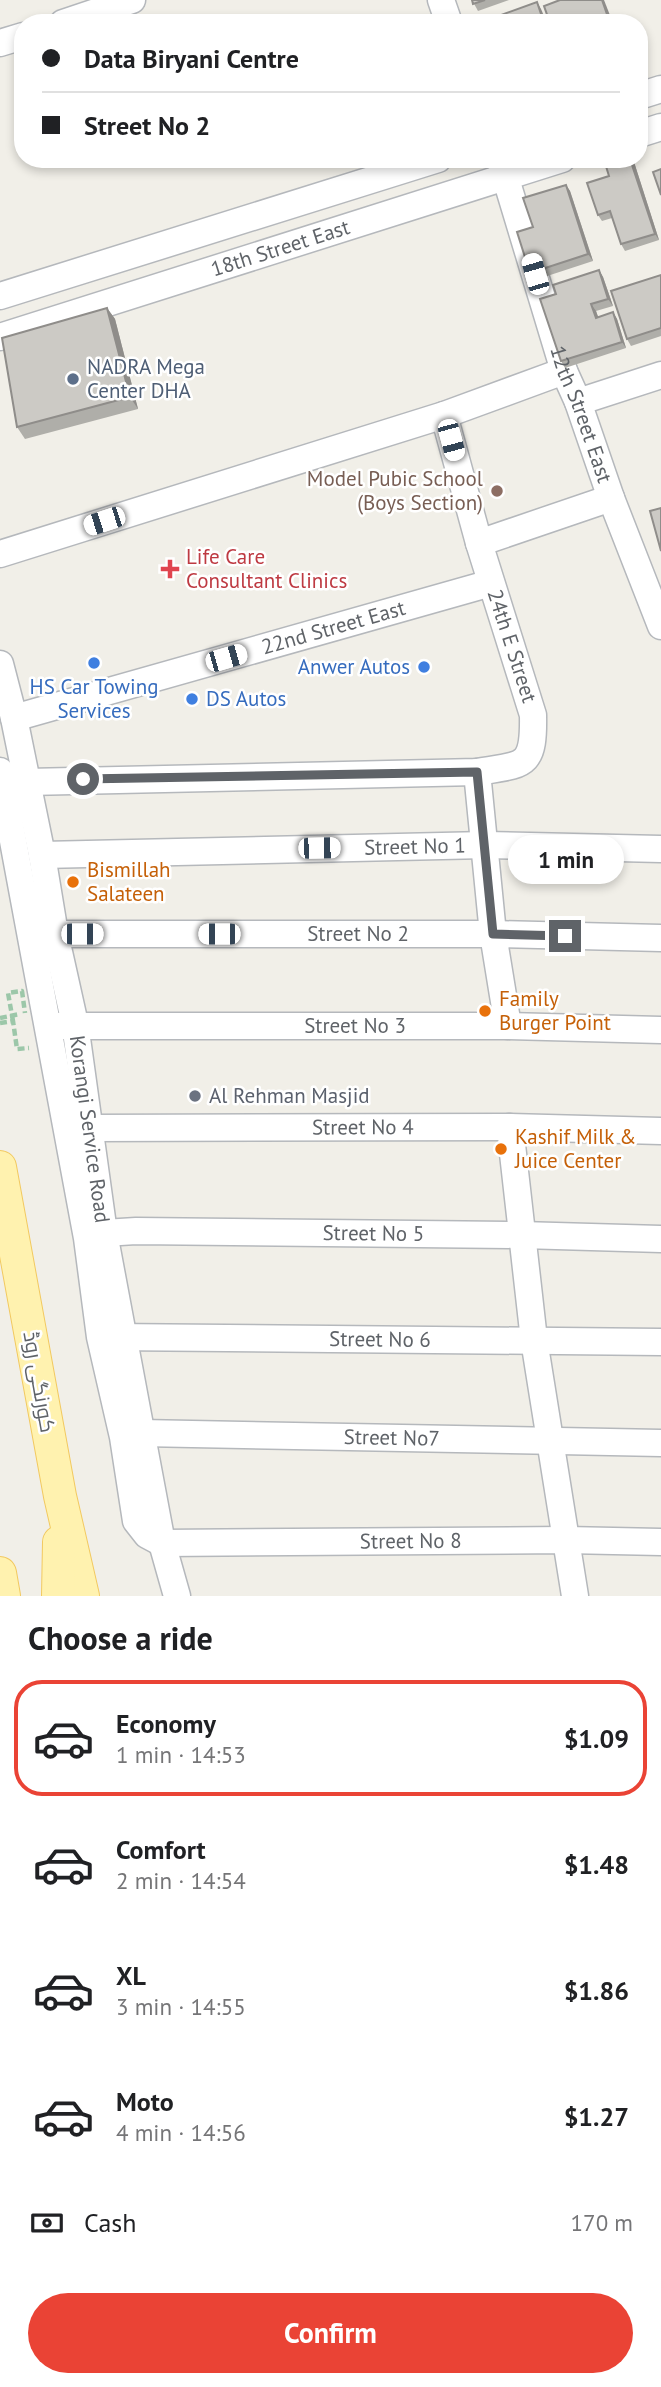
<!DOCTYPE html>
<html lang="en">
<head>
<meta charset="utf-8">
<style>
  :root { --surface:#fff; --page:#f6f6f6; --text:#202124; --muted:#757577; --line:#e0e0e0; --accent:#ea4335 }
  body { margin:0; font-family:"PT Sans",Cairo,sans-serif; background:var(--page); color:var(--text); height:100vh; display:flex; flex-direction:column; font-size:26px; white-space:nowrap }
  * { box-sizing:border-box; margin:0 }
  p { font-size:23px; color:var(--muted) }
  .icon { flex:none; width:38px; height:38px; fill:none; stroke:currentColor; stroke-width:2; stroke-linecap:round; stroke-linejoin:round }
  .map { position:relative; height:1596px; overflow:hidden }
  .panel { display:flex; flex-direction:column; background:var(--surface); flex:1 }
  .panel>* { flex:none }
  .banner { position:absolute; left:14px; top:14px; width:634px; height:154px; border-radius:28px; box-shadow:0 4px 10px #0003; display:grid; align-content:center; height:154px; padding:0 28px; background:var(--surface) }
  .end { position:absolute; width:32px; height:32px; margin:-16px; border:9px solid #5f6368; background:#fff; box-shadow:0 0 0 4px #fff }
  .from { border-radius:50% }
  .bubble { position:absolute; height:49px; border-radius:24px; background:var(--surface); box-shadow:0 4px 10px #0003; font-size:23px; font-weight:600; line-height:49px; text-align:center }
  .car { position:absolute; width:21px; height:42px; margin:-21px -10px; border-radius:9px; box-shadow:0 0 5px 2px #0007; background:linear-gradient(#fff 24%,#345 0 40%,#fff 0 76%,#345 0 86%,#fff 0) }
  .banner b { display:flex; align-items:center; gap:24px; height:66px; font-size:26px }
  .banner b+b { border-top:2px solid var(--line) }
  .banner i { width:18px; height:18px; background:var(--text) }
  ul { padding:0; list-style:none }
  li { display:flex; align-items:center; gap:21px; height:116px; margin:0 14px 10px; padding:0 14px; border:4px solid transparent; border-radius:28px }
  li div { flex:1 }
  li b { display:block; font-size:26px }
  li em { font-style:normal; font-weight:600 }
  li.on { border-color:var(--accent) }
  li>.icon { width:63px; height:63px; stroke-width:1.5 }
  h2 { padding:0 28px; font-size:32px; line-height:84px }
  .pay { display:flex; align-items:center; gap:18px; height:77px; padding:0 28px; font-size:26px }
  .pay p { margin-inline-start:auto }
  .button { display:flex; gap:14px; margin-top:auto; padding:14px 28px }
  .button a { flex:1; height:80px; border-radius:42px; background:var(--accent); color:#fff; font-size:28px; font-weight:600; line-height:80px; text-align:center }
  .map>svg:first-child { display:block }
</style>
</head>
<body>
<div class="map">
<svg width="661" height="1596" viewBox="0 0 661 1596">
  <rect width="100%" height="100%" fill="#f1efe8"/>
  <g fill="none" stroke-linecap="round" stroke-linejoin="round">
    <defs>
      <g id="minor">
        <path d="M441 0 449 23"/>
        <path d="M63 23 132 0"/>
        <path d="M0 43 23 36"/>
        <path d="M639 96 661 89"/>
        <path d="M639 134 661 127"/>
        <path id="s1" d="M500 159 564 371 578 402 611 498 661 626"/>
        <path d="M0 296 438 159"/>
        <path id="s2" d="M0 337 562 159"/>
        <path d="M578 402 661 375"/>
        <path d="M479 543 611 498"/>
        <path d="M0 554 444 415 564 371"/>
        <path id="s3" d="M0 664 14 718 42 855 55 934 75 1024 104 1233 162 1543 177 1596"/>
        <path id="s4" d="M14 718 491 583"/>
        <path id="s5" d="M0 771 87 1238 100 1337 123 1437 136 1521 147 1535 162 1543 566 1540 661 1542"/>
        <path d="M477 772 493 934 508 1026"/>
        <path d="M27 782 477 772C525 764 534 768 533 715L479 543 444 415"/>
        <path id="s6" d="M42 855 486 845 661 849"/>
        <path id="s7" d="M55 934H493L661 938"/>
        <path id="s8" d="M57 1026H508L661 1030"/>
        <path d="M510 1127 534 1340 575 1596"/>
        <path id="s9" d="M75 1134 89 1128 510 1127 661 1131"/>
        <path id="s10" d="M89 1237 104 1233 136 1231 521 1235 661 1239"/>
        <path id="s11" d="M109 1337 661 1342"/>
        <path id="s12" d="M124 1436 141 1433 661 1443"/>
      </g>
      <g id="major">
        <path d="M0 1167 60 1496 83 1596"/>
        <path d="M0 1573 4 1596"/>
        <path d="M58 1596 59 1542"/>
      </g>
    </defs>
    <use href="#minor" stroke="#b5b8bc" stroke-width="29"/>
    <use href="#major" stroke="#f2c960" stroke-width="34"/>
    <g stroke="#9cc7a9" stroke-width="4.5" stroke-dasharray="7 3.5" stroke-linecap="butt">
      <path d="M0 1018 20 1014"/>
      <path d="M0 1023 13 1021 17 1049 29 1048"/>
    </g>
    <use href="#minor" stroke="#fff" stroke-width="26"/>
    <use href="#major" stroke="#fff2af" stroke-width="32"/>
    <path stroke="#9cc7a9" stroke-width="4.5" stroke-dasharray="7 3.5" stroke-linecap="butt" d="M13 1021 8 993 22 991 25 1013"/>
  </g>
  <g fill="#afaea9">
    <path d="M472 0H509L478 11Z"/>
    <path d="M634 162 659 240 625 251 621 244 612 218 602 221 598 215 609 176Z"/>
    <path d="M566 185 570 191 593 261 535 280 530 273 533 227Z"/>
    <path d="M599 270 603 277 613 306 596 311 598 317 613 312 617 319 626 348 565 368 561 361Z"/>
    <path d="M661 275V336L631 346 627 339Z"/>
    <path d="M107 308 115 319 138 409 25 439 17 427Z"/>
  </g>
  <g fill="#8f8d8a">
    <path d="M602 0H604L613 23H610Z"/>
    <path d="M537 2 541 9 547 23H544Z"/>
    <path d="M630 159H632L634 162 659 240 655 234Z"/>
    <path d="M566 185 570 191 593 261 588 254Z"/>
    <path d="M599 270 603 277 613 306 608 299Z"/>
    <path d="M591 304 596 311 601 325 596 318Z"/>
    <path d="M107 308 115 319 138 409 130 397Z"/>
    <path d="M613 312 617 319 626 348 622 342Z"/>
  </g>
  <g fill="#cccac5" stroke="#8f8d8a" stroke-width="2">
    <path d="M472 0H485L473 4Z"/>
    <path d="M560 0H602L610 23H550L544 6Z"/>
    <path d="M537 2 544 23H479Z"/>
    <path d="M616 159H630L655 234 621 244 610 211 598 215 587 183 609 176 605 163Z"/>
    <path d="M661 169V195L653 172Z"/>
    <path d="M566 185 588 254 530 273 517 232 533 227 523 198Z"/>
    <path d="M599 270 608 299 591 304 596 318 613 312 622 342 561 361 540 299 556 294 553 285Z"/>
    <path d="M661 275V328L627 339 611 291Z"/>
    <path d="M107 308 130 397 17 427 2 338Z"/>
    <path d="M661 508V551L650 511Z"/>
  </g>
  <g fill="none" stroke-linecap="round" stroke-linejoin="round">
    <path stroke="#5f6368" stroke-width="9" d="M83 779 477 772 493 934 565 936"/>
  </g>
  <circle fill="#5c6f8a" stroke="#fff" stroke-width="2.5" cx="73" cy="379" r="7"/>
  <circle fill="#8d6e63" stroke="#fff" stroke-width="2.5" cx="497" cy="491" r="7"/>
  <path fill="#e0444e" stroke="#fff" stroke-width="2.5" d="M166.5 558.5h7v7h7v7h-7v7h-7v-7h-7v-7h7z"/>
  <g fill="#3f7fe0" stroke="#fff" stroke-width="2.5">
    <circle cx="94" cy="663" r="7"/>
    <circle cx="424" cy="667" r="7"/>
    <circle cx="192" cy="699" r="7"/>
  </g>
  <g fill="#e8710a" stroke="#fff" stroke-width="2.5">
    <circle cx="73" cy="882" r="7"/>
    <circle cx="485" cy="1011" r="7"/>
    <circle cx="501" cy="1149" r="7"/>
  </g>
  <circle fill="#6b7280" stroke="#fff" stroke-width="2.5" cx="195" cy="1096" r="7"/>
  <g text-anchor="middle" stroke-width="5" stroke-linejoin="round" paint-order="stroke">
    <g font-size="21" fill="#5f6368" stroke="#fff">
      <text dy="7" stroke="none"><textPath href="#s2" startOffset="294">18th Street East</textPath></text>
      <text dy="7" stroke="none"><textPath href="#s1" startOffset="268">12th Street East</textPath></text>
      <text dy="7" stroke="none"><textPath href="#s4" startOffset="332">22nd Street East</textPath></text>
      <text transform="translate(512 646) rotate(72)" y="7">24th E Street</text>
      <text dy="7" stroke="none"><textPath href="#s6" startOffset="373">Street No 1</textPath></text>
      <text dy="7" stroke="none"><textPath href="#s7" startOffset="303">Street No 2</textPath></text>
      <text dy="7" stroke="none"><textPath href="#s8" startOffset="298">Street No 3</textPath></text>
      <text dy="7" stroke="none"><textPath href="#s9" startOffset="289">Street No 4</textPath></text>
      <text dy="7" stroke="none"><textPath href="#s3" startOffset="474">Korangi Service Road</textPath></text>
      <text dy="7" stroke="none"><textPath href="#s10" startOffset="285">Street No 5</textPath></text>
      <text dy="7" stroke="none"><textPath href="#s11" startOffset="271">Street No 6</textPath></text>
      <text transform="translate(39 1382) rotate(80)" y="7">کورنگی روڈ</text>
      <text dy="7" stroke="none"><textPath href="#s12" startOffset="268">Street No7</textPath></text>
      <text dy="7" stroke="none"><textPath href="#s5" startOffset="1046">Street No 8</textPath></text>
    </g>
    <g font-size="21" fill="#4e5e75" stroke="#fff" text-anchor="start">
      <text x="87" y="374">NADRA Mega<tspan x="87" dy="24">Center DHA</tspan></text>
    </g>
    <g font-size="21" fill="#785e54" stroke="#fff" text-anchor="end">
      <text x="483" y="486">Model Pubic School<tspan x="483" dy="24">(Boys Section)</tspan></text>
    </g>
    <g font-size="21" fill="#be3a42" stroke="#fff" text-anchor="start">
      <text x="186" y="564">Life Care<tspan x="186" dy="24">Consultant Clinics</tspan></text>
    </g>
    <g font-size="21" fill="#366cbe" stroke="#fff" text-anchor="end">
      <text x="410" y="674">Anwer Autos</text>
      <text x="94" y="694" text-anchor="middle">HS Car Towing<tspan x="94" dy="24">Services</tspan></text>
      <text x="206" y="706" text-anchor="start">DS Autos</text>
    </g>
    <g font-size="21" fill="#c56008" stroke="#fff" text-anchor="start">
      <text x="87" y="877">Bismillah<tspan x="87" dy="24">Salateen</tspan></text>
      <text x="499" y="1006">Family<tspan x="499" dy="24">Burger Point</tspan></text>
      <text x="515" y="1144">Kashif Milk &amp;<tspan x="515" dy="24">Juice Center</tspan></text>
    </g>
    <g font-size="21" fill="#5b616d" stroke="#fff" text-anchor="start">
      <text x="209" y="1103">Al Rehman Masjid</text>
    </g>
  </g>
</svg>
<i class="end from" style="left:83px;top:779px"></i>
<i class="end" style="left:565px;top:936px"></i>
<div class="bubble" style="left:508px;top:835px;width:116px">1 min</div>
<i class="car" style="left:535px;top:274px;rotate:344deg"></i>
<i class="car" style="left:451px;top:440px;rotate:165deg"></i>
<i class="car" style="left:104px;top:521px;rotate:252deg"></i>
<i class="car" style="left:226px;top:658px;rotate:74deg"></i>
<i class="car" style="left:319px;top:848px;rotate:89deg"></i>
<i class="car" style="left:82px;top:934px;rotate:90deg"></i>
<i class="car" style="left:219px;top:934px;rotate:270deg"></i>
<div class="banner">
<b><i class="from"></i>Data Biryani Centre</b>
<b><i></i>Street No 2</b>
</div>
</div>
<section class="panel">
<h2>Choose a ride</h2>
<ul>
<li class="on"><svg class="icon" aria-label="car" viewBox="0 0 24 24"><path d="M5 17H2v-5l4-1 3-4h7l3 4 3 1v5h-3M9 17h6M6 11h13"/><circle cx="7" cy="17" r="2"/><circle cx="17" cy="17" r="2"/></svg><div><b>Economy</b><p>1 min · 14:53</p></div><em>$1.09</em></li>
<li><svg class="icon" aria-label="car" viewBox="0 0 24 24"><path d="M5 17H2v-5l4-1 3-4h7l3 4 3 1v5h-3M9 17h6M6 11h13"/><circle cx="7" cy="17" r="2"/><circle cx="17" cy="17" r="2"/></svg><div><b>Comfort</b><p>2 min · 14:54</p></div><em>$1.48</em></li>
<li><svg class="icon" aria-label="car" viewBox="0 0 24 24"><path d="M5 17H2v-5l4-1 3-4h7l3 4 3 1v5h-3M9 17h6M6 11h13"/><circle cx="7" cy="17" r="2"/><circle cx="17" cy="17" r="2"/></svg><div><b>XL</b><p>3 min · 14:55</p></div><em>$1.86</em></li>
<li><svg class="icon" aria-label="car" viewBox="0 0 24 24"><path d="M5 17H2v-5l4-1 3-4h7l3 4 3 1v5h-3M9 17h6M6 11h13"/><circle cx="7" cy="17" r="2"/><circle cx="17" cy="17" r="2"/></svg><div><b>Moto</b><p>4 min · 14:56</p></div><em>$1.27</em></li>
</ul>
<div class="pay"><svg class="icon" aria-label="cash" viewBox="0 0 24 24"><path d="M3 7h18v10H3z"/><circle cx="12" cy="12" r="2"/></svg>Cash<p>170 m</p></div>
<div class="button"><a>Confirm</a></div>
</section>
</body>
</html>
